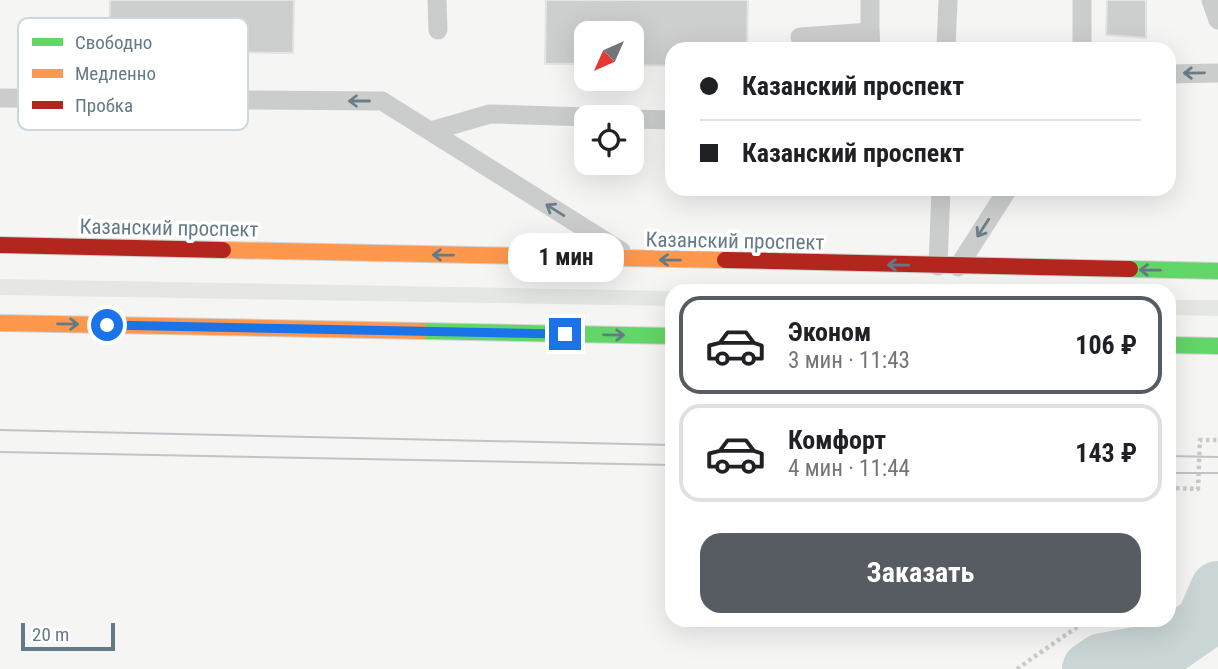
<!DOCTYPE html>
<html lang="ru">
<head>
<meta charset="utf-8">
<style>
  :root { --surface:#fff; --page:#f6f6f6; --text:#202124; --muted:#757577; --line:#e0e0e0; --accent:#565c61 }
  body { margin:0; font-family:"Roboto Condensed",sans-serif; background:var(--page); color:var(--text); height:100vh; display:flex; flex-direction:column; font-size:26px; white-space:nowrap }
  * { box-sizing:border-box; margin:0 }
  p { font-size:23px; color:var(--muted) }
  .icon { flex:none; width:38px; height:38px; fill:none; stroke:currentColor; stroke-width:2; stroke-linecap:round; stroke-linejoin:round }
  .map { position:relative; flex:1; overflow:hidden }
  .drawer { position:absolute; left:665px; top:284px; width:511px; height:343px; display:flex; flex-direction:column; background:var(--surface); border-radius:21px; box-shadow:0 7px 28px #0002 }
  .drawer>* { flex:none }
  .hud { position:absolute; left:665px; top:42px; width:511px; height:154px; border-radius:21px; box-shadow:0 7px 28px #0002; display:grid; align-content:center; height:154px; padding:0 35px; background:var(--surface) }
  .needle { width:46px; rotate:225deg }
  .buttons { position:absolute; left:574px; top:21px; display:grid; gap:14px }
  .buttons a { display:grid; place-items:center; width:70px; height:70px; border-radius:14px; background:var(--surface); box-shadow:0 7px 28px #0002; font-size:35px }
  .scale { position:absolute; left:21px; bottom:18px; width:94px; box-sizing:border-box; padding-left:7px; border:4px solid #647a85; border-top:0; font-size:19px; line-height:24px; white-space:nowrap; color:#647a85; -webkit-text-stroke:5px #fff; paint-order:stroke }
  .end { position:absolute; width:32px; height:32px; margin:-16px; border:9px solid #1a73e8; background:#fff; box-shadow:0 0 0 4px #fff }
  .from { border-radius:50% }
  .bubble { position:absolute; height:49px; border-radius:21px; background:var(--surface); box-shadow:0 7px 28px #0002; font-size:23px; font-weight:700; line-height:49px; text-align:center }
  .hud b { display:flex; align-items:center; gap:24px; height:66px; font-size:26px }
  .hud b+b { border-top:2px solid var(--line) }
  .hud i { width:18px; height:18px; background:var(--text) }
  ul { padding:12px 0 0; list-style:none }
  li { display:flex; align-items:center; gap:21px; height:98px; margin:0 14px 10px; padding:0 21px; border:4px solid var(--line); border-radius:21px }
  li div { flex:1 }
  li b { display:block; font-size:26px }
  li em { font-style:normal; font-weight:700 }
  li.active { border-color:var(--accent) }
  li>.icon { width:63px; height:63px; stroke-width:1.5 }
  .button { display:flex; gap:14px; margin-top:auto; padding:14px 35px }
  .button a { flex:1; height:80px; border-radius:21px; background:var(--accent); color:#fff; font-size:28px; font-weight:700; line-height:80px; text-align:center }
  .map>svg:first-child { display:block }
</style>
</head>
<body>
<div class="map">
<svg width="1218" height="669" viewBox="0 0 1218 669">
  <rect width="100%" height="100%" fill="#f5f5f4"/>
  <g fill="#e5e8e2">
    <path d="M0 279 672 291V306L0 295Z"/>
    <path d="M1169 300H1218V316L1169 315Z"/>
  </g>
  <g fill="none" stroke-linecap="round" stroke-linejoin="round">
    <path stroke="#cad5d6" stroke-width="56" d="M1090 669 1102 661 1164 650 1204 622 1218 589"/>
  </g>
  <g fill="#cdcfcf" stroke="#e4e4e4" stroke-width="2">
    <path d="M110 0H294L293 53 109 52Z"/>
    <path d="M546 0H748L747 49H672V66L632 65V33H586V64H545Z"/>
    <path d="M1107 0H1146V38L1106 35Z"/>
  </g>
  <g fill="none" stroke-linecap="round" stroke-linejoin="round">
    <defs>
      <g id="fast">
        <path d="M1130 269 1218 271"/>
        <path d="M421 331 672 336"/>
        <path d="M1169 345 1218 346"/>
      </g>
      <g id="slow">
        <path d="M223 250 725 260"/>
        <path d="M0 323 421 331"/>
      </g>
      <g id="jam">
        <path d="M0 245 223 250"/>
        <path d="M725 260 1130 269"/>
      </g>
    </defs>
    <use href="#fast" stroke="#d1d2d2" stroke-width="18"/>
    <use href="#slow" stroke="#d1d2d2" stroke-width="18"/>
    <use href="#jam" stroke="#d1d2d2" stroke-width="18"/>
    <g stroke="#c9cacb" stroke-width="4.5" stroke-dasharray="3.5 3.5" stroke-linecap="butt">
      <path d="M1169 488 1198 489 1200 440H1218"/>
      <path d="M1169 516 1175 488"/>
      <path d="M1017 669 1087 620"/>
    </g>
    <g stroke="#cbcdcd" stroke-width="19">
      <path d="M437 0 438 30"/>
      <path d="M870 0V32"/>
      <path d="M1211 0 1218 20"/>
      <path d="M800 37 870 32 871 49"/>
      <path d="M946 49 948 0"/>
      <path d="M1082 49V0"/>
      <path d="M1169 74 1218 73"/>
      <path d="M0 98 382 101 621 251"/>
      <path d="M632 119 672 120"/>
      <path d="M431 131 490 114 589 117"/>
      <path d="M938 266 941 189"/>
      <path d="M958 267 1008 189"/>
    </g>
    <use href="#fast" stroke="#63d668" stroke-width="16"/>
    <use href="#slow" stroke="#ff974d" stroke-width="16"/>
    <use href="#jam" stroke="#b3261e" stroke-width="16"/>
    <g stroke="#c1c3c4" stroke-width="2">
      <path d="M0 430 672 445"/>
      <path d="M0 452 672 465"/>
      <path d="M1169 456 1218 457"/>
      <path d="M1169 473H1218"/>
    </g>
  </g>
  <defs><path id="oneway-shaft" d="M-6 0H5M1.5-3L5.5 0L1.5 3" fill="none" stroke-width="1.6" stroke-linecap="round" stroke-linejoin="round" transform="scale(1.75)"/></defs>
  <g stroke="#697e89">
    <use href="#oneway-shaft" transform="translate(1194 73) rotate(179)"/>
    <use href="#oneway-shaft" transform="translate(359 101) rotate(-180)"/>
    <use href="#oneway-shaft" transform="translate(555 210) rotate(-148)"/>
    <use href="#oneway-shaft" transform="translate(983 228) rotate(123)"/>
  </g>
  <g stroke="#647a85">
    <use href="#oneway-shaft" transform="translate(443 255) rotate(-179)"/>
    <use href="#oneway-shaft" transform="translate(670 260) rotate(-179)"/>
    <use href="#oneway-shaft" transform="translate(898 265) rotate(-179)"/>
    <use href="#oneway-shaft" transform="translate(1150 270) rotate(-179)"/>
    <use href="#oneway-shaft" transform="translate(68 324) rotate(1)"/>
    <use href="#oneway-shaft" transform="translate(614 335) rotate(1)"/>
  </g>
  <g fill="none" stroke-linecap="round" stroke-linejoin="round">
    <path stroke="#1a73e8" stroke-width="9" d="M107 325 565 334"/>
  </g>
  <g text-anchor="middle" stroke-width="7" stroke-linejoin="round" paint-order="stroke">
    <g font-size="21" fill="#647a85" stroke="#fff">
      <text transform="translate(169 228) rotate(1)" y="7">Казанский проспект</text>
      <text transform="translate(735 241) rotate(1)" y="7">Казанский проспект</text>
    </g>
  </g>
  <rect x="18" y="18" width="230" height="112" rx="10" fill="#fff" stroke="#d0d7da" stroke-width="2"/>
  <rect x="32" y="38" width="31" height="8" fill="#63d668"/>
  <rect x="32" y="69" width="31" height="9" fill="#ff974d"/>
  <rect x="32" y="101" width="31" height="8" fill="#b3261e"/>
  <g font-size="19" fill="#647a85">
    <text x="75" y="49">Свободно</text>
    <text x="75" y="80">Медленно</text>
    <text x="75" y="112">Пробка</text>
  </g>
</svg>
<div class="buttons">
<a><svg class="needle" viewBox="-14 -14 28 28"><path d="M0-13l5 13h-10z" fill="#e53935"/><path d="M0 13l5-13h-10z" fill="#757577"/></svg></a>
<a><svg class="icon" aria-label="locate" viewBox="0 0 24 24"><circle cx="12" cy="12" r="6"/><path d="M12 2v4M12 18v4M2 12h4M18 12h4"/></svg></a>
</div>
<div class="scale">20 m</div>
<i class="end from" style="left:107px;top:325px"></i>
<i class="end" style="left:565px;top:334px"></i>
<div class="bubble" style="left:508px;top:233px;width:116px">1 мин</div>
<div class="hud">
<b><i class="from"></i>Казанский проспект</b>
<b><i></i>Казанский проспект</b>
</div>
<section class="drawer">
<ul>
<li class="active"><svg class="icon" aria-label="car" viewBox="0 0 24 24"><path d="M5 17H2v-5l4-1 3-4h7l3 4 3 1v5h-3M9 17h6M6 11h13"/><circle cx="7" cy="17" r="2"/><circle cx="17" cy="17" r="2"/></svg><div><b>Эконом</b><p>3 мин · 11:43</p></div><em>106 ₽</em></li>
<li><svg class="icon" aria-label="car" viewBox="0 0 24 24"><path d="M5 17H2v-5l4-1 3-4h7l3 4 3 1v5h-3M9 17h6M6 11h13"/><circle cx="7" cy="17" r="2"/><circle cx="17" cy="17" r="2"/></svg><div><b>Комфорт</b><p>4 мин · 11:44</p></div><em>143 ₽</em></li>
</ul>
<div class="button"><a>Заказать</a></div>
</section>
</div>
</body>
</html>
